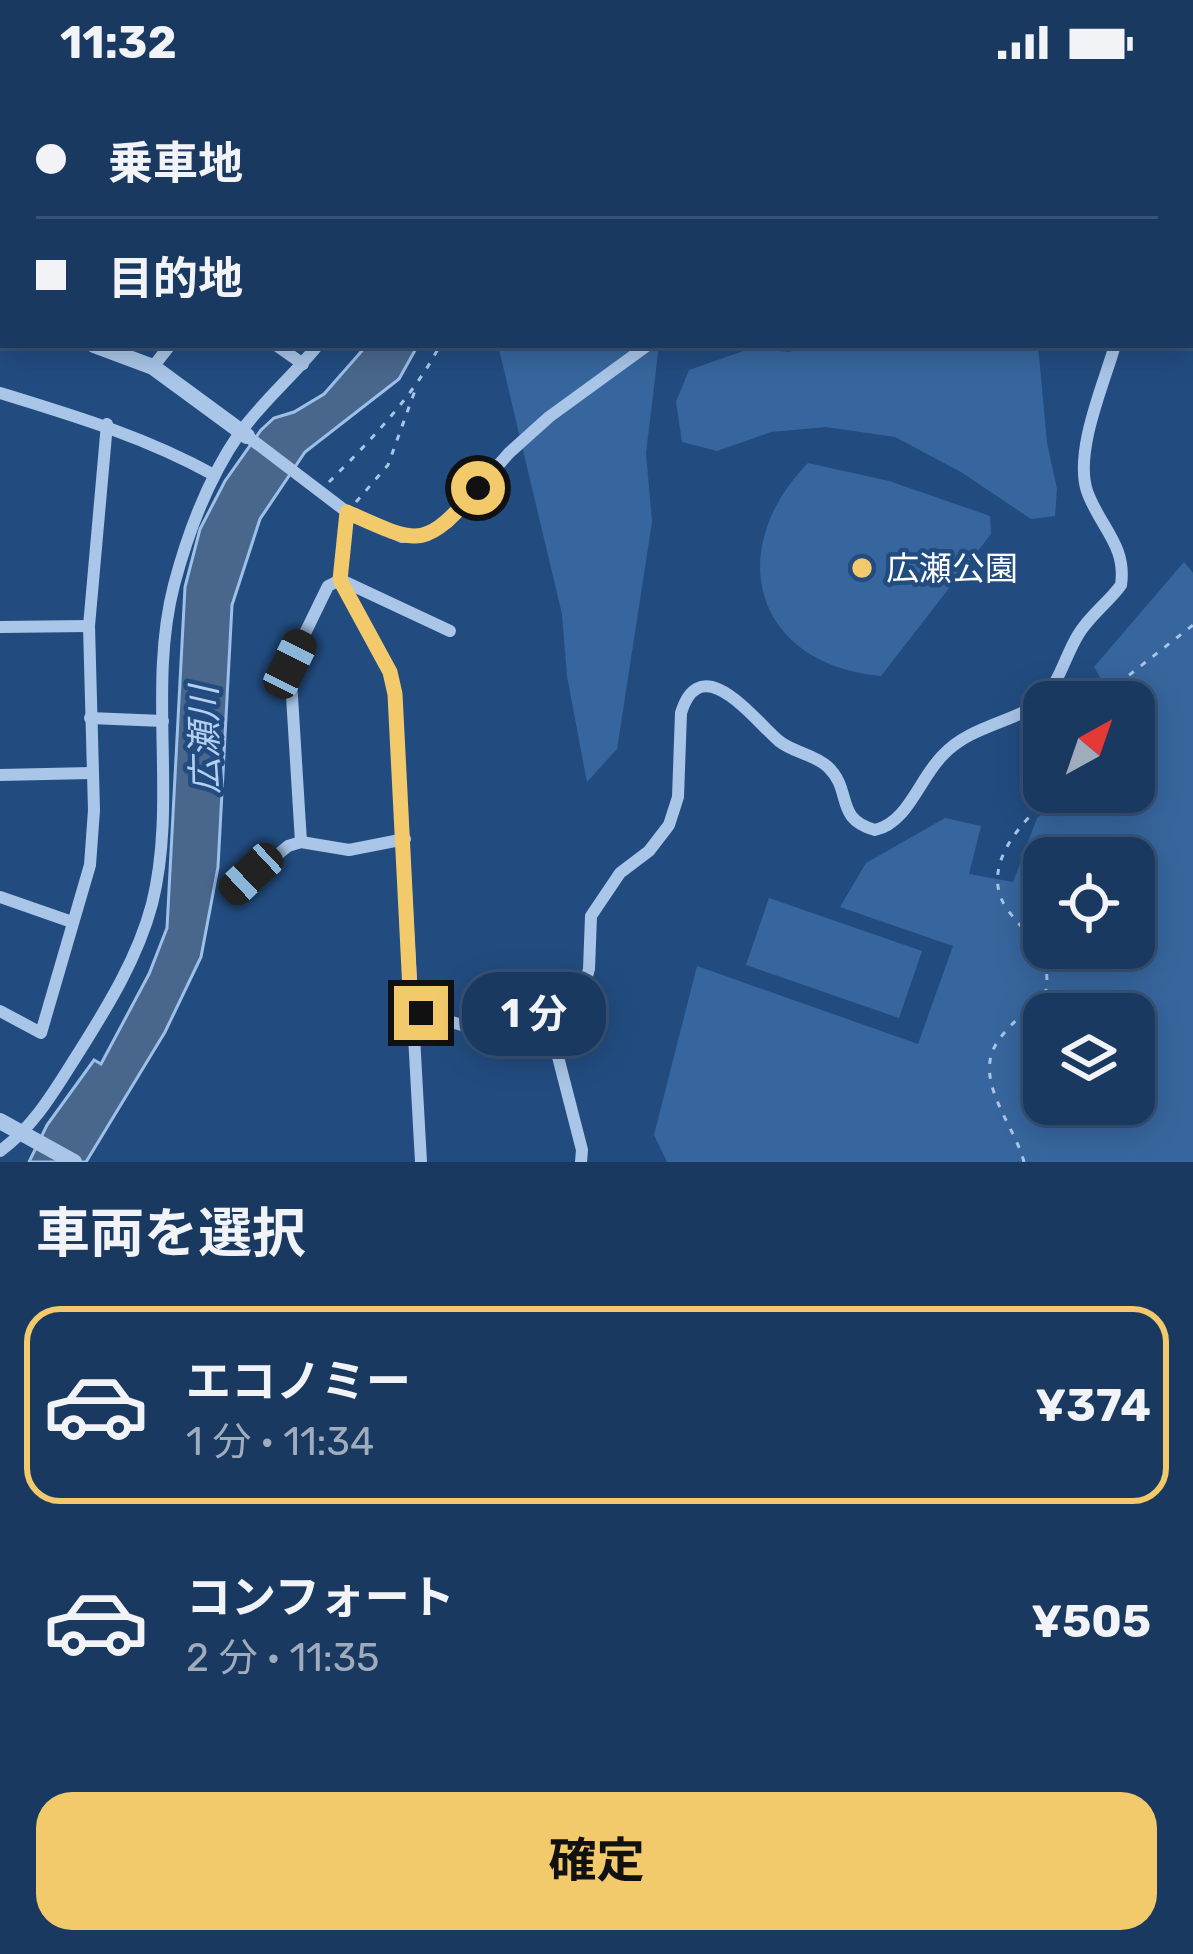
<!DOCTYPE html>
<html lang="ja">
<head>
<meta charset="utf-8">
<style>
  :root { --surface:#1a3960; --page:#274469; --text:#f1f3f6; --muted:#9facbd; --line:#385375; --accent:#f3ca6b }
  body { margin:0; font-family:Rubik,"Noto Sans JP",sans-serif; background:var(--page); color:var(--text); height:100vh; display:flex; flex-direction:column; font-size:45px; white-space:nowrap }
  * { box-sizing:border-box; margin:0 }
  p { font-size:39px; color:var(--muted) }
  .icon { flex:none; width:66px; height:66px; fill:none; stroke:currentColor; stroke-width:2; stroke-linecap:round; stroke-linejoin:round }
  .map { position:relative; height:1078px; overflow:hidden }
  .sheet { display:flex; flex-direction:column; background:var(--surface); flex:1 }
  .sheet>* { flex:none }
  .guide { position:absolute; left:0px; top:0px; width:1194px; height:264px; box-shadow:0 6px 30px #0003,0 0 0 3px var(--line); display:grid; align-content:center; height:264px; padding:0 36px; background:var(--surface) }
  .needle { width:78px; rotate:40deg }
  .controls { position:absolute; left:1023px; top:597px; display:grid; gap:24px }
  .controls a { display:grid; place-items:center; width:132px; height:132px; border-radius:24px; background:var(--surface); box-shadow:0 6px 30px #0003,0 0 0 3px var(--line); font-size:60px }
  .end { position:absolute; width:54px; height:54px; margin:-27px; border:15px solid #f3ca6b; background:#111; box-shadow:0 0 0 6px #111 }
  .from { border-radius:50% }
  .bubble { position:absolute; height:84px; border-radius:36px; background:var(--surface); box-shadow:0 6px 30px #0003,0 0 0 3px var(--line); font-size:39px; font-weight:700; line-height:84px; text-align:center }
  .car { position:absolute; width:36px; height:72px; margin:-36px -18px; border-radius:15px; box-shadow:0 0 9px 3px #0007; background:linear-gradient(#222 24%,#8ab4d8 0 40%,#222 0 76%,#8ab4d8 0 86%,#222 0) }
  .guide b { display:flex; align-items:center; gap:42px; height:114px; font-size:45px }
  .guide b+b { border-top:3px solid var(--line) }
  .guide i { width:30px; height:30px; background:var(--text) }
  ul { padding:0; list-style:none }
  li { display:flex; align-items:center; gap:36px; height:198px; margin:0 24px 18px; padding:0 12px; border:6px solid transparent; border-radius:36px }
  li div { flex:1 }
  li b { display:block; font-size:45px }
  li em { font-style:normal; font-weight:700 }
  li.selected { border-color:var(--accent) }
  li>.icon { width:108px; height:108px; stroke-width:1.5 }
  h2 { padding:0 36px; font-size:54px; line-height:144px }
  .cta { display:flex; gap:24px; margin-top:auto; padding:24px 36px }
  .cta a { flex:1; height:138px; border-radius:36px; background:var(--accent); color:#111; font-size:48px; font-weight:700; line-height:138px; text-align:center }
  .status { display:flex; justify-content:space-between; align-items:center; height:84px; padding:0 60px; background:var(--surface); direction:ltr }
  .status svg { height:33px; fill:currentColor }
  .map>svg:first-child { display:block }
</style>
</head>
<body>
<div class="status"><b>11:32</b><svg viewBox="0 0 49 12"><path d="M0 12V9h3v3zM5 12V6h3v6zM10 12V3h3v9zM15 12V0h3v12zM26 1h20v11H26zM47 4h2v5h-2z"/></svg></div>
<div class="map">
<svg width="1193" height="1078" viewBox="0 0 1193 1078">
  <rect width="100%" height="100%" fill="#224c80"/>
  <g fill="#37669e" fill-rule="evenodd">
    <path d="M526 0H1193V15L1191 3Z"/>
    <path d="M498 261H659L646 369 652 438 617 665 587 698 567 592 562 530Z"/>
    <path d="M812 261H1038L1047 359 1057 405 1055 432 1031 435 961 388 895 353 826 343 771 348 717 367 682 358 676 318 689 286 752 264 789 268Z"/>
    <path d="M808 379 889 397 990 432 991 450 881 592C755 581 722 467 808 379Z"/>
    <path d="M1184 478 1193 489V1078H667L654 1051 697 882 918 960 953 862 840 823 866 779 945 734 981 742 969 790 1013 798 1037 734 1072 708H1134L1137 661 1134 618H1114L1094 583ZM1134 774V864H1044V774ZM1134 930V1020H1044V930Z"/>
    <path d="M769 814 922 867 899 934 746 881Z"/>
  </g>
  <path fill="#49678d" stroke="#9dc0e8" stroke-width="3" d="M367 261H418L399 295 305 368 260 435 232 521 218 783 201 873 165 948 86 1078H29L47 1041 94 976 101 980 149 890 167 844 185 503 200 445 225 397 261 346 274 334 294 328 324 310Z"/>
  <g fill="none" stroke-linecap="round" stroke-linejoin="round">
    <g stroke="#a9c5e7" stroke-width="3" stroke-dasharray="6 9" stroke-linecap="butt">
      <path d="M452 0V3"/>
      <path d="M906 3 908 0"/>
      <path d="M329 398C369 358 414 312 440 261"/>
      <path d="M356 418 388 381 417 301"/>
      <path d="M1116 618 1128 592 1193 541"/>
      <path d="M1024 1078C1015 1042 975 999 995 962 1007 940 1032 925 1047 905 1048 858 1032 859 1007 825 977 782 1025 732 1058 708"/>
    </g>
    <g stroke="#a9c5e7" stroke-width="12">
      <path d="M74 0 75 3"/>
      <path d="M333 1 346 3"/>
      <path d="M112 3 119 0"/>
      <path d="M263 3 264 0"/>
      <path d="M0 138 3 139"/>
      <path d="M1191 138 1193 137"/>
      <path d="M1191 222 1193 223"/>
      <path d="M276 261 303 280"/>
      <path d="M153 283 170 261"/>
      <path d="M0 309C75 332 145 353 214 391"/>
      <path d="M247 352 347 428 402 453 426 451 448 438 509 369 549 333 648 261"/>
      <path d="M347 428 340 496 390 588 395 610 421 1078"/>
      <path d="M341 496 450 547"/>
      <path d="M0 543 89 542"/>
      <path d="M90 634 163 637"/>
      <path d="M0 691 91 689"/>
      <path d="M301 758 290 580 328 502 340 496"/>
      <path d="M232 809 288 762 301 758 349 766 405 755"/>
      <path d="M0 813 72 838"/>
      <path d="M411 926 557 969"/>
      <path d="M0 927 41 949 90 781 94 726 89 542 107 340"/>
      <path d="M0 1067C35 1042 56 1004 79 968 108 922 138 873 152 820 178 717 147 605 174 501 188 448 208 395 239 350 262 318 293 292 318 261"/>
      <path d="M581 1078 582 1066 557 969 580 918 589 885 591 832 620 789 649 767 669 741 678 713 681 629C701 563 756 638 779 657 794 669 814 670 828 683 853 707 834 735 875 746 908 739 920 693 943 671 972 640 1019 638 1041 616 1060 599 1065 572 1078 551 1089 532 1108 519 1121 501 1127 461 1099 442 1087 407 1074 367 1104 300 1115 261"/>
    </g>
    <g stroke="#a9c5e7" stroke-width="16">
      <path d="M0 233 3 234"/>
      <path d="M94 261 153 283 247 352"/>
      <path d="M0 1037 74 1078"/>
    </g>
  </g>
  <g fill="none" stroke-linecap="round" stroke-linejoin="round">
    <path stroke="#f3ca6b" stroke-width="15" d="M421 929 411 926 395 610 390 588 340 496 347 428C420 461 424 466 478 404"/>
  </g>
  <circle fill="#f3ca6b" stroke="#224c80" stroke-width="4.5" cx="862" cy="484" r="12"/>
  <g text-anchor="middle" stroke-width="9" stroke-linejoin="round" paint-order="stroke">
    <g font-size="33" fill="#fff" stroke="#224c80" text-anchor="start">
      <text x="886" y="496">広瀬公園</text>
    </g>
    <g font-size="36" font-style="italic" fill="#b4cfef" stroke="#224c80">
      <text transform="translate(204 656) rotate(-91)" y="13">広瀬川</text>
    </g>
  </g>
</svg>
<div class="controls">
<a><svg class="needle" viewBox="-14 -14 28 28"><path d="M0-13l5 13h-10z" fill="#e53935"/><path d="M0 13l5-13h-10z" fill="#9facbd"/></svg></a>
<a><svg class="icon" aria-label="locate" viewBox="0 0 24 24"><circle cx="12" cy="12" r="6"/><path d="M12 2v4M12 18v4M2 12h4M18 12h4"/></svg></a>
<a><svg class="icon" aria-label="layers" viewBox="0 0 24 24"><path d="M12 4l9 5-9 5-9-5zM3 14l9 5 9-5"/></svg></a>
</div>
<i class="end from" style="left:478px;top:404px"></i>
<i class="end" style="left:421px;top:929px"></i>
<div class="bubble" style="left:462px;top:888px;width:144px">1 分</div>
<i class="car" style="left:290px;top:580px;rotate:26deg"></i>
<i class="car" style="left:251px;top:790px;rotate:227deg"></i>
<div class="guide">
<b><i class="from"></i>乗車地</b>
<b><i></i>目的地</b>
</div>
</div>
<section class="sheet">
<h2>車両を選択</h2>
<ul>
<li class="selected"><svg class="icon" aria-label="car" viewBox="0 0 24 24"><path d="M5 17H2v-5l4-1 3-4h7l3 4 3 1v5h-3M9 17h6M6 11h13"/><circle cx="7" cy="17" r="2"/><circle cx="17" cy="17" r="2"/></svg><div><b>エコノミー</b><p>1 分 · 11:34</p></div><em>¥374</em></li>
<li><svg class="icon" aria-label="car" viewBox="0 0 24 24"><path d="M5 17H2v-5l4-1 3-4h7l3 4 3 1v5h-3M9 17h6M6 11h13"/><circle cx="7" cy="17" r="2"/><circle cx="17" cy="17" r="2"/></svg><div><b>コンフォート</b><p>2 分 · 11:35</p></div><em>¥505</em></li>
</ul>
<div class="cta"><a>確定</a></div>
</section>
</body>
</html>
